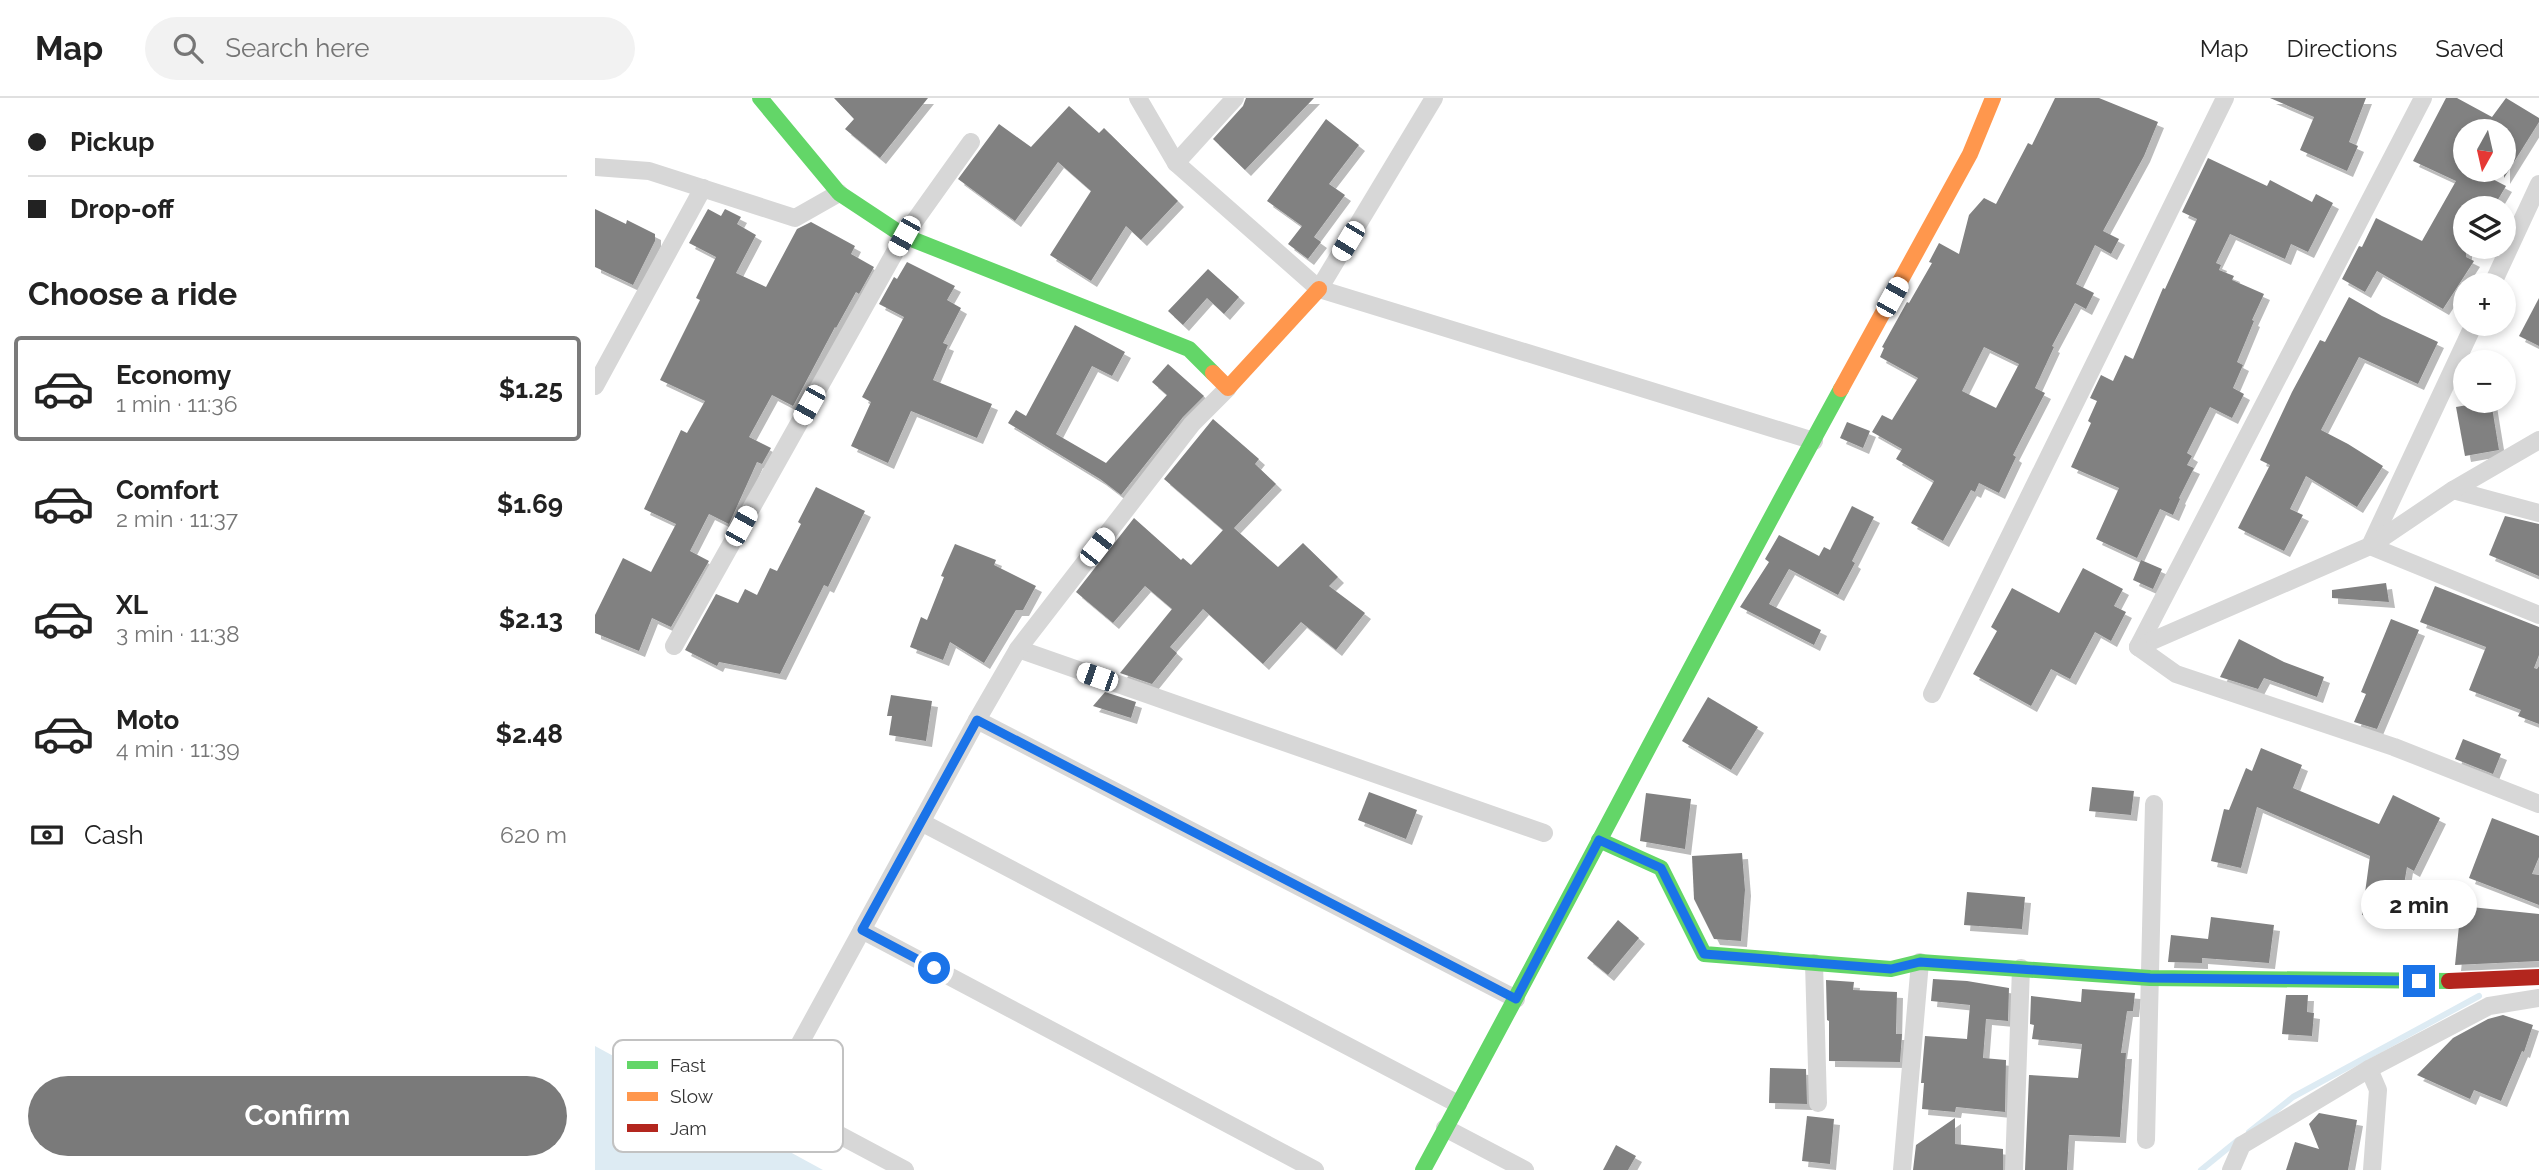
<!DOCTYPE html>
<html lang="en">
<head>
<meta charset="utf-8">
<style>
  :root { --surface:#fff; --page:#f2f2f2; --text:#222; --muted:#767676; --line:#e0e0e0; --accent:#7a7a7a }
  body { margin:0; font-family:Raleway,sans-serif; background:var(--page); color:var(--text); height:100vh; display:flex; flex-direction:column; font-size:26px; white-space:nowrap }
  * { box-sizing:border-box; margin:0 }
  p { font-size:23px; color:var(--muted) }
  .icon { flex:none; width:38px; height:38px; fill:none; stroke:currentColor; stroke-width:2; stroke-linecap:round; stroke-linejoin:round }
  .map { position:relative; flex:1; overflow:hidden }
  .side { display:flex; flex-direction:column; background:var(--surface); width:595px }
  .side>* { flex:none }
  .hud { display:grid; align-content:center; height:154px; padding:0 28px; background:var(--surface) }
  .needle { width:46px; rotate:188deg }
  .tools { position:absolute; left:1858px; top:21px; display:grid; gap:14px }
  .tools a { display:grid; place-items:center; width:63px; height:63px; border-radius:50%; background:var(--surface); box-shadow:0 4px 10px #0003; font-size:35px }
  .end { position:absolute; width:32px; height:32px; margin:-16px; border:9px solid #1a73e8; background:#fff; box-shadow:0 0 0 4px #fff }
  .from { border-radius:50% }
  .bubble { position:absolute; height:49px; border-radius:24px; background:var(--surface); box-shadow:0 4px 10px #0003; font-size:23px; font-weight:700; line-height:49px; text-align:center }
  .car { position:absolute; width:21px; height:42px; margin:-21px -10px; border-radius:9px; box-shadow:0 0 5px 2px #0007; background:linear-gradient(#fff 24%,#345 0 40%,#fff 0 76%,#345 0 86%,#fff 0) }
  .hud b { display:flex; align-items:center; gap:24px; height:66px; font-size:26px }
  .hud b+b { border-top:2px solid var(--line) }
  .hud i { width:18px; height:18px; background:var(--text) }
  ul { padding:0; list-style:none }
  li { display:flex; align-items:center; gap:21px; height:105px; margin:0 14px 10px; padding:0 14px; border:4px solid transparent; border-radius:7px }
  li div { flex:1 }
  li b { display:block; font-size:26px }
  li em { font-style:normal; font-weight:700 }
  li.current { border-color:var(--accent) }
  li>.icon { width:63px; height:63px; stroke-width:1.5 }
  h2 { padding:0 28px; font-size:32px; line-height:84px }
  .pay { display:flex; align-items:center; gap:18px; height:77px; padding:0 28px; font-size:26px }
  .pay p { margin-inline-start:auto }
  .cta { display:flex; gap:14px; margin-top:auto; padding:14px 28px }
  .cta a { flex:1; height:80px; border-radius:42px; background:var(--accent); color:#fff; font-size:28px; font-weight:700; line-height:80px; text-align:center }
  header { display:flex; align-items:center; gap:42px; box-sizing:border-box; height:98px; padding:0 35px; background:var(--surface); border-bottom:2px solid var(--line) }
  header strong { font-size:33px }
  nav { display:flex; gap:38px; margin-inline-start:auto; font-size:24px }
  .search { width:490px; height:63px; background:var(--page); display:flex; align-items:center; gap:18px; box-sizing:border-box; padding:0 24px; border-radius:38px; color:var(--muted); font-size:26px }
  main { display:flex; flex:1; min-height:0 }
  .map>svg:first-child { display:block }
</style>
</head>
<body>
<header>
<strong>Map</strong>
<div class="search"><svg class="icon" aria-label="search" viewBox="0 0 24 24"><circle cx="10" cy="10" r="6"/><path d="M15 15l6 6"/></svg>Search here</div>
<nav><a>Map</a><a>Directions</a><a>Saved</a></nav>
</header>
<main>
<section class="side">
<div class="hud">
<b><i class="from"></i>Pickup</b>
<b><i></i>Drop-off</b>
</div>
<h2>Choose a ride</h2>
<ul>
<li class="current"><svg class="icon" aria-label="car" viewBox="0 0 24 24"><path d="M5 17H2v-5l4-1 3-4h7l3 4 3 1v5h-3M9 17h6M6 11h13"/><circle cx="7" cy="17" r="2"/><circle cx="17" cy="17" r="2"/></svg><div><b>Economy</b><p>1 min · 11:36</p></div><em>$1.25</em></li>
<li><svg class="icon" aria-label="car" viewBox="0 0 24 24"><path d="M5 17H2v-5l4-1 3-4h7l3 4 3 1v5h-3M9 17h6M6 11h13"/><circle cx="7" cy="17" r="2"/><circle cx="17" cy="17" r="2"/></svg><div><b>Comfort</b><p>2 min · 11:37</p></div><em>$1.69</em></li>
<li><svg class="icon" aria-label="car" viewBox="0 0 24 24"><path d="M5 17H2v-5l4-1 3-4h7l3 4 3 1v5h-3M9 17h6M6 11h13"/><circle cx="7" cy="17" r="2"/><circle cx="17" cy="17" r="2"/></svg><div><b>XL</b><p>3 min · 11:38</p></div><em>$2.13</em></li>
<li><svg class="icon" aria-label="car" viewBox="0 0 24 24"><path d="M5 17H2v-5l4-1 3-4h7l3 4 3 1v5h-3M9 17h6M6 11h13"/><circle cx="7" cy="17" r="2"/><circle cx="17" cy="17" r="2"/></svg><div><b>Moto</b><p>4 min · 11:39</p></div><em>$2.48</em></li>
</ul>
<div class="pay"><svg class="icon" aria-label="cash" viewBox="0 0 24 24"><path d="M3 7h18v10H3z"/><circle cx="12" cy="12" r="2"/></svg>Cash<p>620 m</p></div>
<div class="cta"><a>Confirm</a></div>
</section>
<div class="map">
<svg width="1944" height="1072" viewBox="0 0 1944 1072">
  <defs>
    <filter id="shadow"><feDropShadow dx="6" dy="6" stdDeviation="0" flood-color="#0004"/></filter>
  </defs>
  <rect width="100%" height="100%" fill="#fff"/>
  <path fill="#ddebf3" d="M0 948 228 1072H0Z"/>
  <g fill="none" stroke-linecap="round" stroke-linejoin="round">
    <g stroke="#ddebf3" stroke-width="6">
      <path d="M1654 1034 1698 999 1884 898"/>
      <path d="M1606 1072 1643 1042"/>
    </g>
  </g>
  <g fill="#818181" fill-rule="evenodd" filter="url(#shadow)">
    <path d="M239 0H333L285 60 250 31 259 21Z"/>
    <path d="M651 0H719L650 72 618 41 648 8Z"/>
    <path d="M1460 0H1504L1563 24 1549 58 1508 133 1524 141 1516 156 1500 147 1481 186 1499 195 1491 211 1480 205 1457 248 1459 249 1440 290 1450 295 1418 357 1421 359 1404 395 1384 385 1380 394 1376 392 1348 443 1316 425 1339 383 1301 361 1307 351 1277 334 1287 317 1297 322 1323 280 1285 259 1289 250 1287 249 1312 204 1314 205 1337 165 1334 164 1344 145 1364 156 1374 117 1389 100 1401 106 1433 45 1437 47ZM1389 249 1424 266 1401 310 1367 293Z"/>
    <path d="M1675 0H1771L1754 44 1763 48 1752 73 1705 52 1719 19Z"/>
    <path d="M1851 0H1862L1897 19 1911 0 1944 20V24L1909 80V33H1871V39L1860 61 1871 66V72H1880L1911 88 1898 110H1871V159L1879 163 1848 211 1782 173 1770 194 1747 181 1764 148 1767 149 1781 120 1827 143 1861 83 1818 63Z"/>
    <path d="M474 8 504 35 509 30 583 103 546 142 531 128 496 183 455 157 496 93 463 64 420 123 363 81 404 26 436 49Z"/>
    <path d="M731 21 764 47 734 86 750 97 719 139 726 144 713 161 693 146 707 128 672 103Z"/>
    <path d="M1613 60 1672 88 1675 82 1717 104 1721 96 1738 105 1713 154 1696 146 1690 161 1635 136 1621 165 1626 167 1624 172 1639 178 1637 182 1669 196 1657 222 1659 223 1642 264 1648 267 1638 290 1649 296 1637 320 1615 309 1592 355 1597 358 1592 367 1599 370 1584 400 1585 401 1578 417 1565 411 1542 460 1501 441 1524 390 1476 369 1496 325 1493 323 1502 303 1495 300 1506 277 1518 283 1530 257 1538 261 1568 190 1570 191 1602 121 1587 114Z"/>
    <path d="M0 111 31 126 32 122 60 136V143L38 187 0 169Z"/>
    <path d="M113 111 126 118 130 111 146 119 142 126 161 137 141 175 171 189 202 131 216 124 260 148 256 156 279 169 264 196 261 194 241 230 240 229 198 308 177 297 154 339 176 350 167 366 162 364 134 426 114 416 95 453 114 463 76 529 57 520 44 553 0 535V517L28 460 56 474 81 426 49 411 86 332 92 335 110 303 65 282 105 202 101 200 121 159 94 145Z"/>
    <path d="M312 164 360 188 352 202 366 210 348 245 353 247 338 282 397 306 382 340 316 313 293 365 256 348 276 304 267 299 309 219 284 206 299 179 302 181Z"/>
    <path d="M613 171 644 199 629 216 612 200 588 227 573 213Z"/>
    <path d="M1754 199 1787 218 1843 244 1823 286 1764 259 1726 332 1753 346 1788 368 1762 409 1711 378 1695 411 1708 417 1689 453 1643 430 1675 367 1665 362 1697 294 1725 242 1730 244Z"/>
    <path d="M1944 200V248L1924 238Z"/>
    <path d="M480 227 530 254 517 278 497 268 461 336 511 365 572 297 557 284 573 266 609 298 588 319 526 397 505 381 413 325 421 312 431 318Z"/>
    <path d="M1896 303 1904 352 1870 358 1861 309Z"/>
    <path d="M618 321 664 361 660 366 681 386 639 430 683 469 708 445 743 479 734 488 770 515 741 552 706 524 668 566 608 511 575 549 582 555 557 586 525 575 577 511 550 488 518 525 481 494 539 420 586 462 588 460 596 467 628 432 569 381Z"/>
    <path d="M1252 324 1275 333 1268 350 1245 340Z"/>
    <path d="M221 389 270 413 233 489 229 487 185 576 124 564 122 568 90 552 121 496 143 505 150 491 162 497 175 470 182 473 206 426 203 424Z"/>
    <path d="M1257 408 1279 419 1257 463 1260 465 1243 497 1194 471 1174 506 1226 532 1219 547 1145 509 1174 464 1170 461 1184 437 1224 458 1229 449 1235 452Z"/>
    <path d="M1910 418 1944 426V478L1894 457Z"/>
    <path d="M360 446 401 462 399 467 441 488 428 512H421L389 565 355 544 348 562 315 549 326 519 332 522 349 479 346 478Z"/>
    <path d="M1546 462 1567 471 1558 491 1538 482Z"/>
    <path d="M1488 470 1528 491 1519 508 1531 514 1516 543 1500 534 1475 581 1456 571 1436 608 1378 576 1402 533 1396 529 1417 490 1464 515Z"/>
    <path d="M1791 485 1794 504 1737 500V492Z"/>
    <path d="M1840 488 1944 529V557L1939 570 1942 571 1944 568V626L1923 618 1926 612 1874 592 1891 549 1825 524Z"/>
    <path d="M1796 521 1824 532 1782 631 1759 624 1771 596 1766 594Z"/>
    <path d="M1644 541 1689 564 1729 579 1722 599 1669 580 1663 591 1625 579Z"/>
    <path d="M510 594 541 604 536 620 498 608Z"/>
    <path d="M296 597 337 603 331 643 294 637 297 618H292Z"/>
    <path d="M1113 599 1163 629 1136 672 1087 643Z"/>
    <path d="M1868 641 1906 656 1898 676 1860 661Z"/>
    <path d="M1666 650 1707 667 1698 690 1784 726 1798 697 1845 720 1819 773 1812 769 1803 822 1767 817 1775 758 1662 709 1646 770 1616 763 1629 711 1634 712 1651 670 1657 673Z"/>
    <path d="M1497 689 1539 693 1536 717 1494 713Z"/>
    <path d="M774 694 822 712 811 741 763 722Z"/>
    <path d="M1051 695 1096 701 1090 751 1045 743Z"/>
    <path d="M1897 720 1944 738V759L1937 776 1944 777V807L1874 780Z"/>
    <path d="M1147 755 1150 792 1146 843 1119 841 1099 801 1097 758Z"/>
    <path d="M1372 794 1430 799 1427 831 1369 827Z"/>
    <path d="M1866 808 1944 816V863L1860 867Z"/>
    <path d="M1616 819 1679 827 1674 865 1607 860V865L1573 864 1576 837 1613 841Z"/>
    <path d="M1023 822 1044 840 1013 877 992 860Z"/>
    <path d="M1338 881 1372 883 1414 890 1413 923 1391 921 1388 960 1411 962 1410 1014 1361 1009 1360 1014 1327 1011 1329 985H1326L1330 938 1372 941 1375 907 1336 903Z"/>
    <path d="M1231 882 1259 884 1258 892 1302 894 1301 936H1307L1305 964 1234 963V923L1232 922Z"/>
    <path d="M1487 891 1540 895 1538 913H1532L1526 955H1531L1525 1039 1474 1037 1472 1072H1430L1434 977 1483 980 1487 946 1437 941 1439 927 1435 926 1436 898 1486 904Z"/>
    <path d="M1691 897H1713L1712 914 1719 915 1717 938 1687 936Z"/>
    <path d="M1908 917 1938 927 1929 954 1927 953 1906 1003 1879 992 1875 1001 1822 977 1858 940 1893 921Z"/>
    <path d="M1175 970 1211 971 1212 1006 1174 1005Z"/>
    <path d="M1724 1015 1762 1022 1753 1072H1691L1700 1044 1724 1051 1714 1026Z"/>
    <path d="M1212 1018 1239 1021 1235 1066 1207 1063Z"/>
    <path d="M1360 1020V1046L1408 1051V1072H1318L1321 1047Z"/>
    <path d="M1021 1047 1041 1058 1033 1072H1008Z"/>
  </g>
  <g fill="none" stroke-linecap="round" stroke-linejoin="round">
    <g stroke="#d7d7d7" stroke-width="18">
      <path d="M543 0 581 65 724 191 1219 343"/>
      <path d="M581 65 640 0"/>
      <path d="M0 69 54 73 200 120 244 95"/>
      <path d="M1897 187 1944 86"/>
      <path d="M724 191 839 0"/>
      <path d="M1879 226 1775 448 1944 517"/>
      <path d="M0 288 108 90"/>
      <path d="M1858 392 1944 415"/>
      <path d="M79 548 309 138 376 44"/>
      <path d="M1543 549 1828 0"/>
      <path d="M1543 549 1775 448 1858 392 1944 342"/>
      <path d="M1543 549 1581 576 1799 649 1944 706"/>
      <path d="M423 551 949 735"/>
      <path d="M1337 596 1630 0"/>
      <path d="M382 622 921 901"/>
      <path d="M326 724 863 1006"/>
      <path d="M267 832 720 1072"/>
      <path d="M1219 865 1223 1005"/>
      <path d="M1774 971 1783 992 1777 1072"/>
      <path d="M850 1030 930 1072"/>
      <path d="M1551 1042 1559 706"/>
      <path d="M310 1072 175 1000 382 622 423 551 597 326 633 290"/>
      <path d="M1307 1072 1325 864"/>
      <path d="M1419 1072 1426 870"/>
      <path d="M1636 1072 1647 1047 1774 971 1894 908 1944 900"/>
    </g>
    <g stroke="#63d668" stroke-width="16">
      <path d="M165 0 244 95 309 138 594 251 618 275"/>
      <path d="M1004 742 1066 770 1109 856 1296 871 1325 864 1555 880 1854 883"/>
      <path d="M828 1072C969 813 1104 550 1246 291"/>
    </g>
    <g stroke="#ff974d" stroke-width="16">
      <path d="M618 275 633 290 724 191"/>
      <path d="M1246 291 1375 56 1398 0"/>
    </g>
    <path stroke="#b3261e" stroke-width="16" d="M1854 883 1944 879"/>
  </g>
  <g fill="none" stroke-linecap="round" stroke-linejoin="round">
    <path stroke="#1a73e8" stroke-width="9" d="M339 870 267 832 382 622 921 901 1004 742 1066 770 1109 856 1296 871 1325 864 1555 880 1824 883"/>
  </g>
  <rect x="18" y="942" width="230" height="112" rx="10" fill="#fff" stroke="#c2c2c2" stroke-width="2"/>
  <rect x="32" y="963" width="31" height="8" fill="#63d668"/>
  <rect x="32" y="994" width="31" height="9" fill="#ff974d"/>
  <rect x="32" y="1026" width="31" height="8" fill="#b3261e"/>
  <g font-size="19" fill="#333">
    <text x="75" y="974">Fast</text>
    <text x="75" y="1005">Slow</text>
    <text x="75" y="1037">Jam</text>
  </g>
</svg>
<div class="tools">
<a><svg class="needle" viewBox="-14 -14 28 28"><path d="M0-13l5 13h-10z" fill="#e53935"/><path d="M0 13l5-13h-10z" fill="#767676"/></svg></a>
<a><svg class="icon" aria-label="layers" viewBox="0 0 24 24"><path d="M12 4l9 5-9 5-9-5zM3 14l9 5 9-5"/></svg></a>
<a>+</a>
<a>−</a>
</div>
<i class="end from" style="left:339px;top:870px"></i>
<i class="end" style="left:1824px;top:883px"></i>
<div class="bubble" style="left:1766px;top:782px;width:116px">2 min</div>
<i class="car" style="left:309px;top:138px;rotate:209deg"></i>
<i class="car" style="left:753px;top:143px;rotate:211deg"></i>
<i class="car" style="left:1297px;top:199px;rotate:29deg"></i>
<i class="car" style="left:214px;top:307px;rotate:209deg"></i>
<i class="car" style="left:146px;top:428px;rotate:29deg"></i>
<i class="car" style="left:502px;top:449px;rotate:38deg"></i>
<i class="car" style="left:502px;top:579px;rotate:289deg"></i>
</div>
</main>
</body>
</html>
